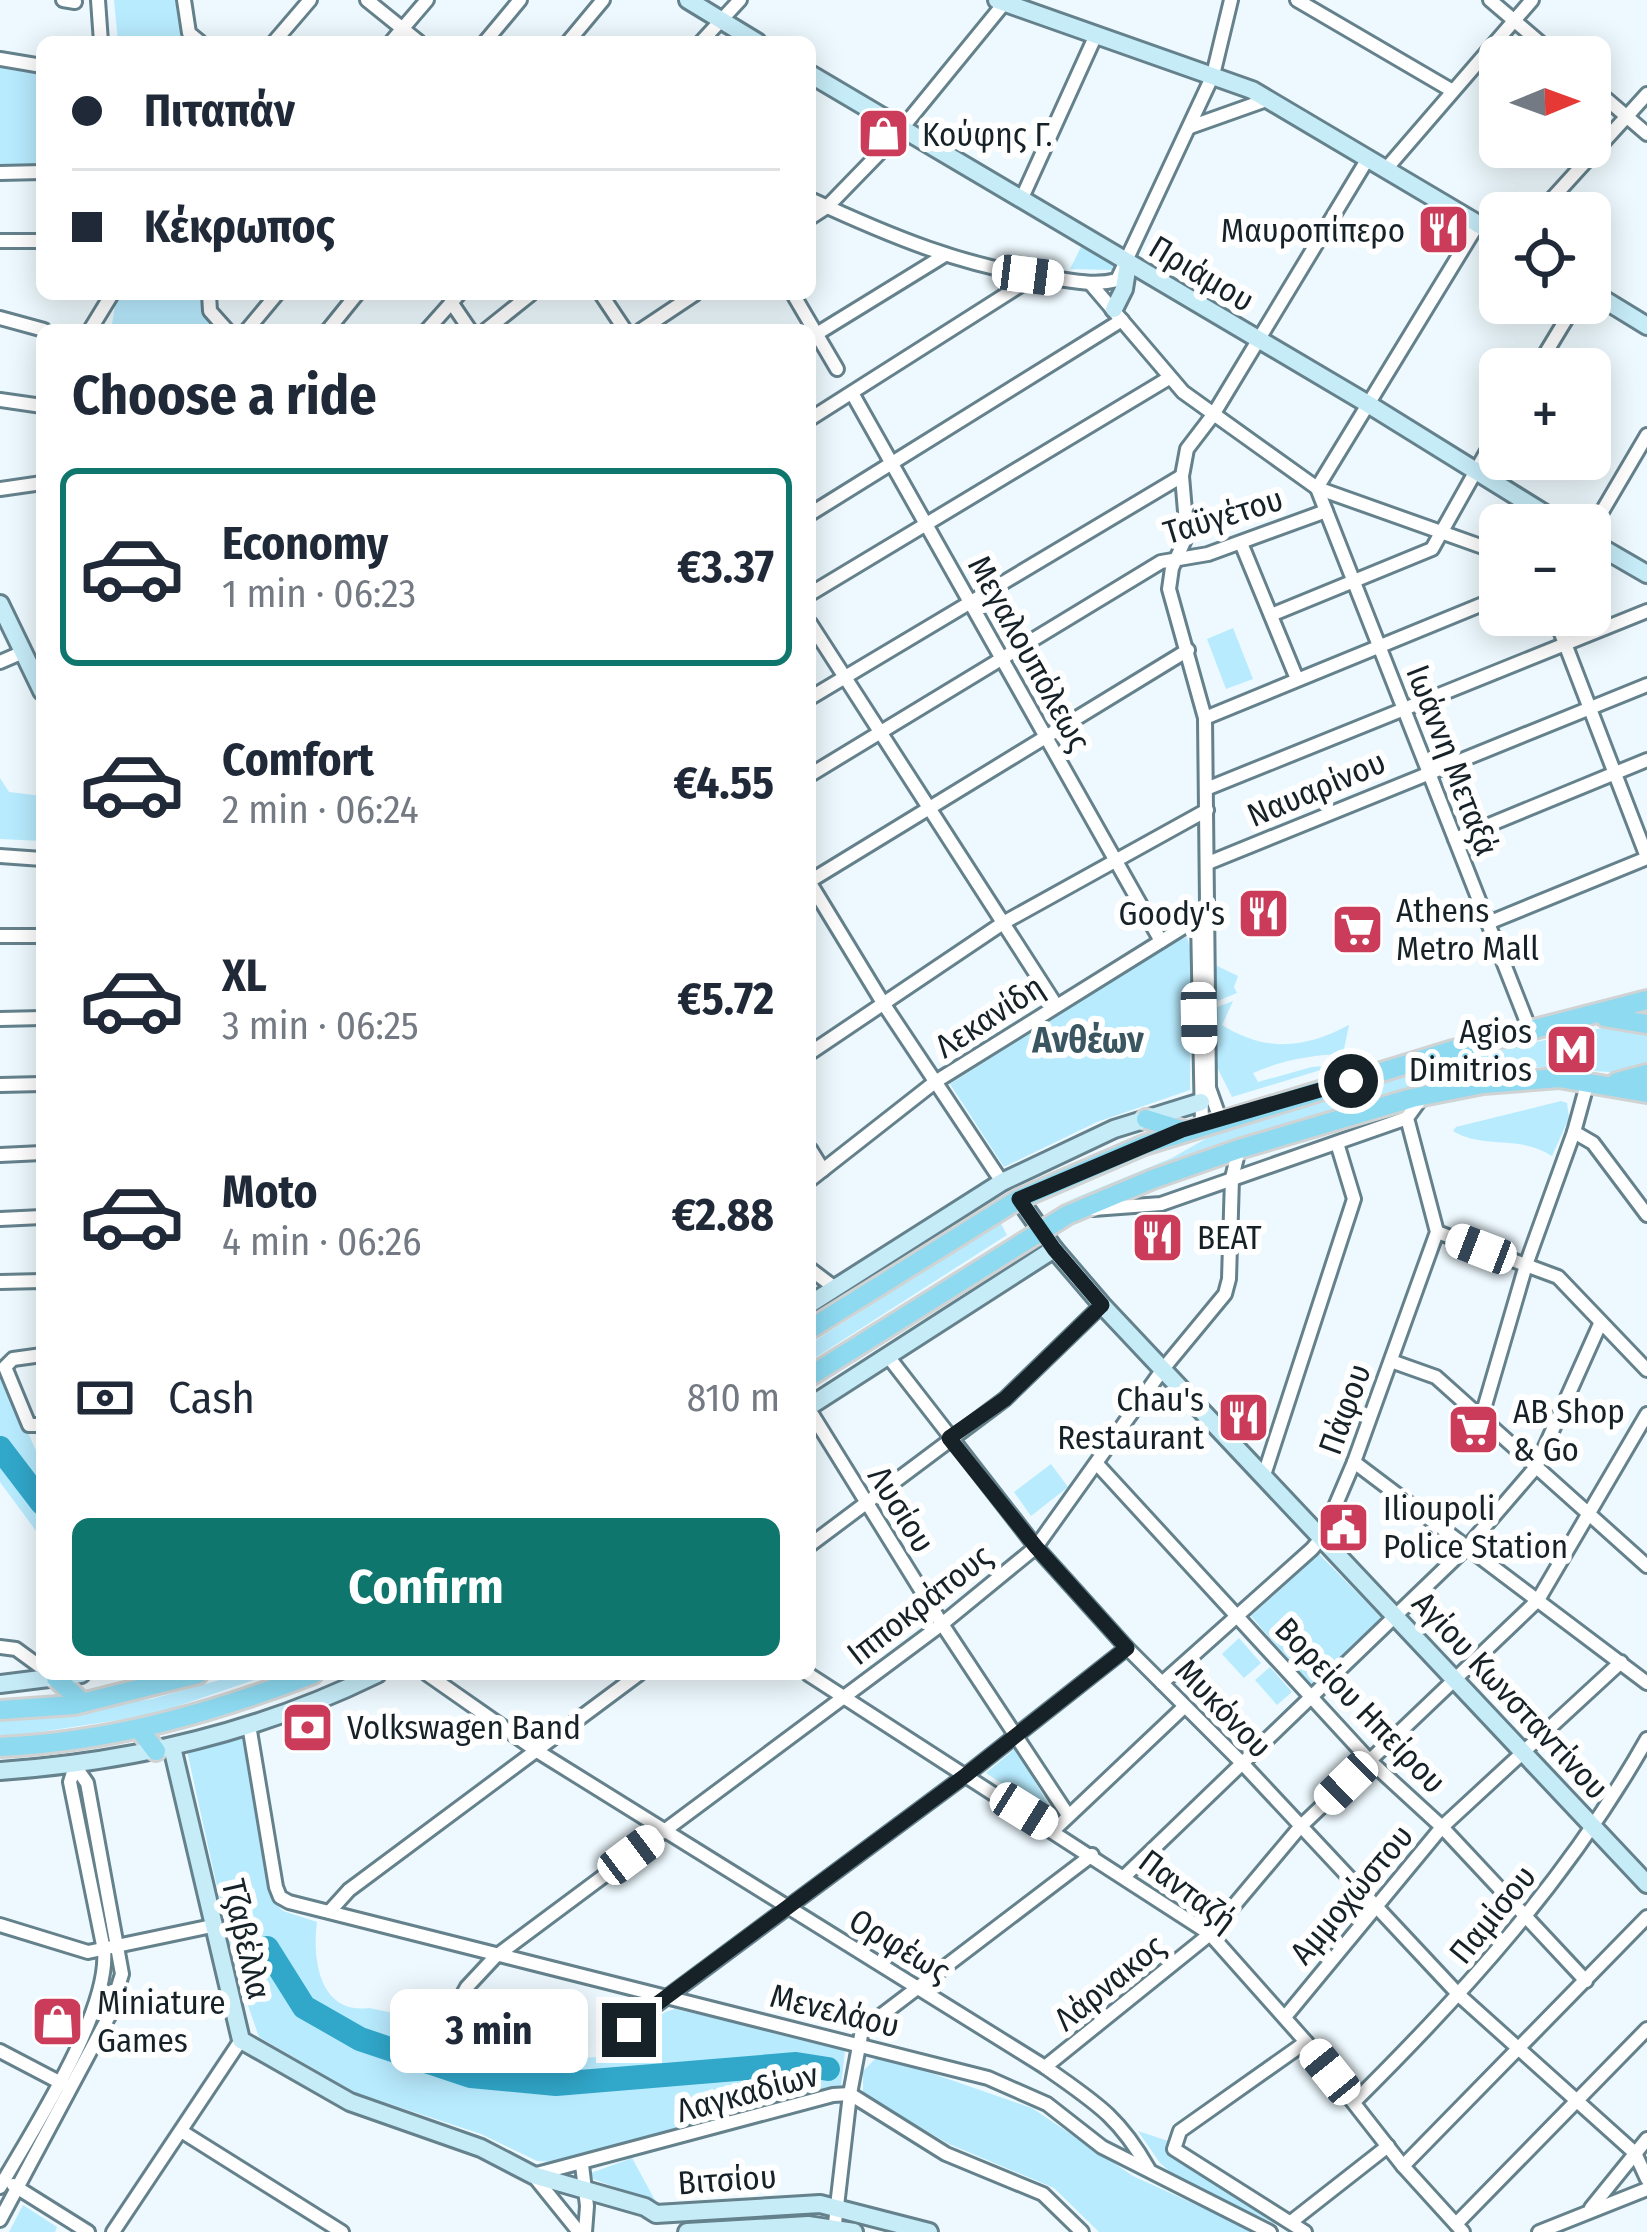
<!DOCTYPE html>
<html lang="en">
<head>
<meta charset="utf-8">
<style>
  :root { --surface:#fff; --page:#f6f6f7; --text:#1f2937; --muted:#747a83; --line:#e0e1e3; --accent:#0f766e }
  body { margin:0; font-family:"Fira Sans Condensed",sans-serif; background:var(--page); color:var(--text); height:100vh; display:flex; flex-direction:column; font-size:45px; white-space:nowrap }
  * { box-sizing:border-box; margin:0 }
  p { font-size:39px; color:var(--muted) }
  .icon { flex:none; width:66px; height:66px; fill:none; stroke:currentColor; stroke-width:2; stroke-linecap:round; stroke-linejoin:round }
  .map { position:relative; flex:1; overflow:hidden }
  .panel { position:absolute; left:36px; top:324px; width:780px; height:1356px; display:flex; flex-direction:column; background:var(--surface); border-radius:18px; box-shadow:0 6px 30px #0003 }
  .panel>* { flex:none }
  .hud { position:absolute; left:36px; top:36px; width:780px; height:264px; border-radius:18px; box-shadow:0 6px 30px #0003; display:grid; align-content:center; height:264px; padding:0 36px; background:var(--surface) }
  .needle { width:78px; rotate:89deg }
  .controls { position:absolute; left:1479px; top:36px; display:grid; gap:24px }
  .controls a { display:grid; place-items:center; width:132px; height:132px; border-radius:18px; background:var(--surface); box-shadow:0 6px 30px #0003; font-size:60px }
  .end { position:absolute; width:54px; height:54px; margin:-27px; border:15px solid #162227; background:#fff; box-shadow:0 0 0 6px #fff }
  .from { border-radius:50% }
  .bubble { position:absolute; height:84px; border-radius:18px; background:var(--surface); box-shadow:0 6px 30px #0003; font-size:39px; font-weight:700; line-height:84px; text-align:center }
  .car { position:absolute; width:36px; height:72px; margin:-36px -18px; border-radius:15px; box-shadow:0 0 9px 3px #0007; background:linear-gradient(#fff 24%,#345 0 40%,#fff 0 76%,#345 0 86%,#fff 0) }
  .hud b { display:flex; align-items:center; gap:42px; height:114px; font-size:45px }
  .hud b+b { border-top:3px solid var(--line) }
  .hud i { width:30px; height:30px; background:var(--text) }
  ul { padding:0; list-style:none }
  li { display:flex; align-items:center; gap:36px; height:198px; margin:0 24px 18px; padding:0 12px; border:6px solid transparent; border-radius:18px }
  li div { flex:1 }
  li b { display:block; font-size:45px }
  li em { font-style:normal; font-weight:700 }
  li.current { border-color:var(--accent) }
  li>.icon { width:108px; height:108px; stroke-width:1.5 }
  h2 { padding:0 36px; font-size:54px; line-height:144px }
  .pay { display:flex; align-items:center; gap:30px; height:132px; padding:0 36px; font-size:45px }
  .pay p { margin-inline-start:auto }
  .primary-button { display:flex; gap:24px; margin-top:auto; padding:24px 36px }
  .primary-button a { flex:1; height:138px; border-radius:18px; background:var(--accent); color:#fff; font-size:48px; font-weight:700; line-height:138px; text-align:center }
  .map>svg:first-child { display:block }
</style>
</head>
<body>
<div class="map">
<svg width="1647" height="2232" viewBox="0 0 1647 2232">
  <rect width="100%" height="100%" fill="#edf9fe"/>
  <g fill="#b8ebfe">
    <path d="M114 0H175L187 42H118Z"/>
    <path d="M0 66 42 73V166H0Z"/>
    <path d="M1081 247 1112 263 1114 266 1112 270 1070 269Z"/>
    <path d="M117 294H202L201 312 212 323 213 330H111Z"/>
    <path d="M1233 628 1253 679 1226 689 1207 639Z"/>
    <path d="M0 778 9 792 42 796V841L0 839Z"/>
    <path d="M1187 937 1191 952 1190 1090 1097 1122 1004 1167 950 1084 1173 942Z"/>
    <path d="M1215 965 1238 976 1234 987 1237 993 1215 1002Z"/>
    <path d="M1233 1001 1222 1025C1265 1052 1304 1049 1349 1025L1343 1054C1312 1055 1282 1060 1253 1073L1258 1082 1312 1067 1337 1065 1232 1097 1215 1063V1008Z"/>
    <path d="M1621 1024 1647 1030V1065L1624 1073 1519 1066 1436 1080 1219 1144 1058 1205 1172 1158 1214 1134 1383 1080 1437 1063Z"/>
    <path d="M1561 1101 1567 1103 1569 1118 1552 1156C1518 1134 1485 1150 1453 1131L1456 1127Z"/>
    <path d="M1000 1222 1007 1235 810 1361V1344Z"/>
    <path d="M0 1367 42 1465V1539L0 1482Z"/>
    <path d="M1051 1464 1068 1487 1031 1516 1014 1492Z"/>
    <path d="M1319 1554 1382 1618 1312 1688 1251 1616Z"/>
    <path d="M1239 1638 1261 1663 1244 1678 1222 1654Z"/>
    <path d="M1270 1667 1292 1692 1277 1705 1255 1680Z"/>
    <path d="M241 1674H271L152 1715 0 1738V1722L152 1699Z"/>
    <path d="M245 1738 277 1905 283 1911 317 1922C312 1958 319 2015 369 2008L502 2035 513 2039 515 2053 523 2054 529 2048C607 2066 605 2061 665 2012L675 2009 842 2047 845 2051 841 2086 555 2162 537 2161 481 2134 356 2093 259 2037 235 1968 187 1751Z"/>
    <path d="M1016 1748 1054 1815 1053 1817 986 1773Z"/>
    <path d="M876 2058 902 2063 1032 2108 1133 2176 1256 2232H1099L1054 2188 949 2144 863 2094V2071Z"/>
    <path d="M1138 2131 1168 2141 1177 2156 1292 2232 1175 2176 1160 2163Z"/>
    <path d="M632 2158 656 2202 593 2179 591 2173Z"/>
    <path d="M23 2205 57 2227 55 2232H9Z"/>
  </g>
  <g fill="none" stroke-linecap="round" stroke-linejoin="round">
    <g stroke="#31a7ca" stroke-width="24">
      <path d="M0 1448 42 1503"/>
      <path d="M267 1948 304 2007 360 2039 471 2076 556 2084 796 2064 828 2069"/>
    </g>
    <defs>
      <g id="street">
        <path d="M63 0 75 2"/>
        <path d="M98 0 101 42"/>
        <path d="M184 0 189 33 200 42"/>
        <path d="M367 0 419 42"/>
        <path d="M1297 0 1451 90"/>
        <path d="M1490 0 1557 57"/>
        <path d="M274 42 310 0"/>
        <path d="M391 42 427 0"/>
        <path d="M485 42 520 0"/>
        <path d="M568 42 603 0"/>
        <path d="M701 42 740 0"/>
        <path d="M0 59 42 66"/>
        <path d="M1590 85 1647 134"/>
        <path d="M1190 127 1269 99"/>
        <path d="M1386 169 1532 0"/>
        <path d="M0 173 42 172"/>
        <path d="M810 199C888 235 965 268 1052 278 1074 281 1096 286 1117 280L1213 75 1231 0"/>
        <path d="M1021 200 1095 37"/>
        <path d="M1539 213 1647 94"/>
        <path d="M810 218 827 207 894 138 1006 1"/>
        <path d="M1478 224 1317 488 1530 1030"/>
        <path d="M0 241H42"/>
        <path d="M1090 283 1183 392 1317 488 1500 553"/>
        <path d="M209 294 210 311 227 330"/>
        <path d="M601 294 625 330"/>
        <path d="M793 294 837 369"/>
        <path d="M451 302 470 330"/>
        <path d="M0 318 44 330"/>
        <path d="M90 330 112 294"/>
        <path d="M247 330 277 294"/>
        <path d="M328 330 357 294"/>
        <path d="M427 330 459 294"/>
        <path d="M486 330 531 294"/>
        <path d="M641 330 695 294"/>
        <path d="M810 338 945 255"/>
        <path d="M1536 369 1576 303"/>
        <path d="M852 393 1161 941"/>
        <path d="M0 400 42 406"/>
        <path d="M810 419 1024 283 1027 275"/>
        <path d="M0 489 42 483"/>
        <path d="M810 514 1122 320"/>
        <path d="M1590 532 1647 435"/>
        <path d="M1241 543 1297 679"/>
        <path d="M810 594 1169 378"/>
        <path d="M1271 615 1432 549 1500 428"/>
        <path d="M1554 615 1647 857"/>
        <path d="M810 623 1056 1005"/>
        <path d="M0 662 21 653"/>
        <path d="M810 698 1182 476"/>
        <path d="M1205 718 1500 597"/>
        <path d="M810 775 1161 562 1208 554 1326 511"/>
        <path d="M1206 789 1647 611"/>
        <path d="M1455 839 1647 760"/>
        <path d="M0 856 42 859"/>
        <path d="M1208 863 1647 685"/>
        <path d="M810 881 1188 650"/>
        <path d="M810 883 883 1003 1002 1182"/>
        <path d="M1198 918 1202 1125"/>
        <path d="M1488 923 1647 858"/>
        <path d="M0 936H42"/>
        <path d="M0 1019 42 1018"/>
        <path d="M810 1053 1003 923 1207 810"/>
        <path d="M0 1085 42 1084"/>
        <path d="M1220 1119 1209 1088 1205 718 1169 589 1172 568 1187 535 1182 476 1187 449 1213 415 1367 160"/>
        <path d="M1574 1132 1593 1143 1647 1215"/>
        <path d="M810 1149 823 1170"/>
        <path d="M0 1155 42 1153"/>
        <path d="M810 1180 935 1082 1208 912"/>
        <path d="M1093 1209 1161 1204 1407 1118"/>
        <path d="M0 1219 42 1217"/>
        <path d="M1437 1232 1558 1277 1647 1370"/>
        <path d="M810 1269 835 1288"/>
        <path d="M0 1282 42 1281"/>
        <path d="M42 1355 13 1359 5 1367 29 1425H42"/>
        <path d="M887 1355 1036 1547 1127 1648 1242 1763 1460 1996 1635 2153 1647 2179"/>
        <path d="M1391 1361 1436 1377 1647 1566"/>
        <path d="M810 1411 942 1624 1068 1815"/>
        <path d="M1481 1419 1526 1265 1574 1132 1588 1081"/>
        <path d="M1354 1462 1647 1683"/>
        <path d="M1098 1465 1370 1761 1442 1827 1586 1981"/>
        <path d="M1264 1475 1354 1199 1337 1143"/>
        <path d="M810 1545 1005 1399 1102 1305"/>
        <path d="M0 1647 16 1649 42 1668"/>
        <path d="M427 1674 537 1751 1045 2067C1094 2102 1118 2115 1148 2168"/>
        <path d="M808 1674 1210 1934 1306 2042 1403 2166 1463 2232"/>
        <path d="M1162 1683 1312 1549 1322 1537 1354 1462 1437 1232 1407 1118 1423 1096"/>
        <path d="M249 1725 276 1887 280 1897 289 1902 988 2078 1047 2104 1102 2147 1270 2232"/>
        <path d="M1054 1830 1184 1707"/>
        <path d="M1125 1876 1468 1546 1536 1467 1600 1324"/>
        <path d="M330 1911 349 1890 639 1674"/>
        <path d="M0 1925 88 1952 212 1926"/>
        <path d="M1285 2017 1442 1827 1621 1662"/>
        <path d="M448 2021 467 1987 495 1957 942 1624 1036 1547 1163 1369 1225 1294 1229 1279 1232 1178 1239 1149"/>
        <path d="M0 2051 63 2084"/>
        <path d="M607 2051 651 2009 966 1775 1127 1648"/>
        <path d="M1045 2067 1210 1934 1300 1827 1538 1600 1647 1414"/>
        <path d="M1354 2102C1466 1991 1569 1877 1647 1739"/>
        <path d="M181 2131 342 2232"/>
        <path d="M582 2165 587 2206 585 2232"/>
        <path d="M1403 2166 1647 1917"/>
        <path d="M13 2185 88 2232"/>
        <path d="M0 2187C32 2131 110 2012 104 1950L70 1782 75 1766"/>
        <path d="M1591 2208 1647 2139"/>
        <path d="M0 2220 109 2016 122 1974 87 1783 75 1766"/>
        <path d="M1291 2222 1388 2146"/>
        <path d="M1456 2224 1647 2029"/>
        <path d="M113 2232 241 2040"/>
        <path d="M579 2232 533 2175 833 2095 850 2094 946 2154 1043 2194 1082 2232"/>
        <path d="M834 2232 850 2094 862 2030 1092 1855"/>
        <path d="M1305 2232 1174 2149 1180 2131 1306 2042"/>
        <path d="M1539 2232 1647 2189"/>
      </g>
      <g id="secondary">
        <path d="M688 0 757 42"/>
        <path d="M997 0 1252 90 1500 237"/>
        <path d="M810 74 1368 404 1563 525"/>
        <path d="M1590 291 1647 326"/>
        <path d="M1114 309 1124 289 1128 264"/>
        <path d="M1590 541 1647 574"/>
        <path d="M0 604 42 691"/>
        <path d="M1019 1199 1054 1249 1102 1305 1647 1884"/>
        <path d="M810 1304 1002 1182 1114 1129 1201 1102"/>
        <path d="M810 1406 1054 1249"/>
        <path d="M0 1684 81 1674"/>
        <path d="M172 1747 241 2040 350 2102 481 2148 533 2175 645 2207 656 2214 820 2204 929 2232"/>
        <path d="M0 1771C131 1762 259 1732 377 1674"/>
        <path d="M687 2232 808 2225 854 2232"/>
      </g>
      <g id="primary">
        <path d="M1605 1017 1647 1024"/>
        <path d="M1617 1082 1647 1074"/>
        <path d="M1146 1119 1182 1130"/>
        <path d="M810 1329 1019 1199 1144 1145 1453 1050 1647 1000"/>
        <path d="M810 1376 1067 1215 1153 1179 1239 1149 1412 1098 1483 1084 1559 1078 1647 1093"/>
        <path d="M56 1678 83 1703"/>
        <path d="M0 1710 74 1705 198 1674"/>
        <path d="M140 1730 156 1751"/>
        <path d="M0 1747C109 1742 212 1713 313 1674"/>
      </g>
    </defs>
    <use href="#street" stroke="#64818c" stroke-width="18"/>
    <use href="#secondary" stroke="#64818c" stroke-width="22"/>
    <use href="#primary" stroke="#d0d3d4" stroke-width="24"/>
    <use href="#street" stroke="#fff" stroke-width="12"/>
    <use href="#secondary" stroke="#c6ecf8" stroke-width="16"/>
    <use href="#primary" stroke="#8ddaf1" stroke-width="18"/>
  </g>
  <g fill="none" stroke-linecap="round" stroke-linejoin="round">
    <path stroke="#162227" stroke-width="15" d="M629 2030 650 2009 966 1775 1127 1648 1036 1547 949 1438 1005 1399 1102 1305 1054 1249 1019 1199 1182 1130 1351 1081"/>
  </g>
  <defs>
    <symbol id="shop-square" viewBox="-11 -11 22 22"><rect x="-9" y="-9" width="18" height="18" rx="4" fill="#cb3b5a" stroke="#fff"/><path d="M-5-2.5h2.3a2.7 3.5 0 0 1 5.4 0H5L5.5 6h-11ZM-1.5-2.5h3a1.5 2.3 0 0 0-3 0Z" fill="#fff"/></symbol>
    <symbol id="restaurant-square" viewBox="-11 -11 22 22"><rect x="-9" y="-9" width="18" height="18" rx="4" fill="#cb3b5a" stroke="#fff"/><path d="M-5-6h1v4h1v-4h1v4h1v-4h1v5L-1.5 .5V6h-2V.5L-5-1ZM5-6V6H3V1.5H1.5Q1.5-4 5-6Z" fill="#fff"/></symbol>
    <symbol id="supermarket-square" viewBox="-11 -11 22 22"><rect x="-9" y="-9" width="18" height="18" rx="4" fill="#cb3b5a" stroke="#fff"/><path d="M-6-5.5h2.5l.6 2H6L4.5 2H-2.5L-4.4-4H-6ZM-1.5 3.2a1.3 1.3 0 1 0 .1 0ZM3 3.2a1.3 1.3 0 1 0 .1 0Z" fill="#fff"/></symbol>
    <symbol id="metro-square" viewBox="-11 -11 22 22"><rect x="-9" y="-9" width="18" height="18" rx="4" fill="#cb3b5a" stroke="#fff"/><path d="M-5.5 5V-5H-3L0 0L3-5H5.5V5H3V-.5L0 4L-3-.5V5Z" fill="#fff"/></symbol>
    <symbol id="civic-square" viewBox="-11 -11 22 22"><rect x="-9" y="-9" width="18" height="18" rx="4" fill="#cb3b5a" stroke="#fff"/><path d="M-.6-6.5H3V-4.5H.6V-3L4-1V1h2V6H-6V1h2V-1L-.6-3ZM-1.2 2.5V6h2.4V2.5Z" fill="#fff"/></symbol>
    <symbol id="bank-square" viewBox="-11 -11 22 22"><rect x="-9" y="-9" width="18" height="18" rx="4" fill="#cb3b5a" stroke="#fff"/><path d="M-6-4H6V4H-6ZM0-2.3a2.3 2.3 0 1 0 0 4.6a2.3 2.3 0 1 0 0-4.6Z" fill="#fff"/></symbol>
  </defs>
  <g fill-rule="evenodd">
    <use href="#shop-square" x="854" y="104" width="59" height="59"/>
    <use href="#restaurant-square" x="1414" y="200" width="59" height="59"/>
    <use href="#restaurant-square" x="1234" y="884" width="59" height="59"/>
    <use href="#supermarket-square" x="1328" y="900" width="59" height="59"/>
    <use href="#metro-square" x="1542" y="1020" width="59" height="59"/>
    <use href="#restaurant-square" x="1128" y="1208" width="59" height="59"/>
    <use href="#restaurant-square" x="1214" y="1388" width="59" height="59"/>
    <use href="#supermarket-square" x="1444" y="1400" width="59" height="59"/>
    <use href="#civic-square" x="1314" y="1498" width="59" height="59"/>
    <use href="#bank-square" x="278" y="1698" width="59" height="59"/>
    <use href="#shop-square" x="28" y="1992" width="59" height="59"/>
  </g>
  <g text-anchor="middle" stroke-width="12" stroke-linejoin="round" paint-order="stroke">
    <g font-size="33" fill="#162227" stroke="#fff" text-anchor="start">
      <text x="922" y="146">Κούφης Γ.</text>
      <text x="1405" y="242" text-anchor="end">Μαυροπίπερο</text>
      <text x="1396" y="922">Athens<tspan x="1396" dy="38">Metro Mall</tspan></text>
      <text x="1225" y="925" text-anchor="end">Goody's</text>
      <text x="1532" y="1043" text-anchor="end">Agios<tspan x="1532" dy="38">Dimitrios</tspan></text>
      <text x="1197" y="1249">ΒΕΑΤ</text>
      <text x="1204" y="1411" text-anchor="end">Chau's<tspan x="1204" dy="38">Restaurant</tspan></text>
      <text x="1513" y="1423">ΑΒ Shop<tspan x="1513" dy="38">&amp; Go</tspan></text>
      <text x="1383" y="1520">Ilioupoli<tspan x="1383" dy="38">Police Station</tspan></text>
      <text x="347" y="1739">Volkswagen Band</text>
      <text x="97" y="2014">Miniature<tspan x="97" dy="38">Games</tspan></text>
    </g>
    <g font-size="33" fill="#162227" stroke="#fff">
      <text transform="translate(1202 273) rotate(31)" y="12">Πριάμου</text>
      <text transform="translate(1223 515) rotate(-17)" y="12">Ταϋγέτου</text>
      <text transform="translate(1030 653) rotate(61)" y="12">Μεγαλουπόλεως</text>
      <text transform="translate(1453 760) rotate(69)" y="12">Ιωάννη Μεταξά</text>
      <text transform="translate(1316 788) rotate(-23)" y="12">Ναυαρίνου</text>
      <text transform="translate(989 1016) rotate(-33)" y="12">Λεκανίδη</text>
      <text transform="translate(1344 1409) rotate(-70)" y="12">Πάφου</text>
      <text transform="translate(902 1509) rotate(58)" y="12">Λυσίου</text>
      <text transform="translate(919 1604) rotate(-38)" y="12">Ιπποκράτους</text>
      <text transform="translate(1511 1695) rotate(47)" y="12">Αγίου Κωνσταντίνου</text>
      <text transform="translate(1361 1705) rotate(46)" y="12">Βορείου Ηπείρου</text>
      <text transform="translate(1224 1708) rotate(46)" y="12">Μυκόνου</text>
      <text transform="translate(1188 1890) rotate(37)" y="12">Πανταζή</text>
      <text transform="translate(1351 1894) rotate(-50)" y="12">Αμμοχώστου</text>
      <text transform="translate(1492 1914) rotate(-51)" y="12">Παμίσου</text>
      <text transform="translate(247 1939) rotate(77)" y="12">Τζαβέλλα</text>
      <text transform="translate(900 1945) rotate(31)" y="12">Ορφέως</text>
      <text transform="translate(1109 1982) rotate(-39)" y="12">Λάρνακος</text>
      <text transform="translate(835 2010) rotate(14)" y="12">Μενελάου</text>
      <text transform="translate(747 2092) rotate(-15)" y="12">Λαγκαδίων</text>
      <text transform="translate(727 2179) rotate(-4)" y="12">Βιτσίου</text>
    </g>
    <g font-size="36" font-weight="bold" fill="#3a5660" stroke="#fff">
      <text x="1088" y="1052">Ανθέων</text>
    </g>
  </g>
</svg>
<div class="controls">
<a><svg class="needle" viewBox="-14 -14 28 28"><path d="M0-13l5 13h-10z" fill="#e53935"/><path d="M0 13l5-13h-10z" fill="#747a83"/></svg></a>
<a><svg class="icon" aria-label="locate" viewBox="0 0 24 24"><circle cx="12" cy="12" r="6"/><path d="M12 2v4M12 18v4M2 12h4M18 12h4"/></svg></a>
<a>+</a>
<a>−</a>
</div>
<i class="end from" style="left:1351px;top:1081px"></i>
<i class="end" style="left:629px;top:2030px"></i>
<div class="bubble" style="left:390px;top:1989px;width:198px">3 min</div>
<i class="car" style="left:1028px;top:275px;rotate:97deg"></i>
<i class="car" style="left:1199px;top:1018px;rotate:179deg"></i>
<i class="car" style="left:1481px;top:1249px;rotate:291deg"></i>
<i class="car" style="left:1346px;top:1783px;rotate:226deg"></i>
<i class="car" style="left:1024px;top:1811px;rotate:122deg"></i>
<i class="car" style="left:631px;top:1855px;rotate:53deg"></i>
<i class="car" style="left:1330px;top:2072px;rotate:321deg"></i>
<div class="hud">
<b><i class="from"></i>Πιταπάν</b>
<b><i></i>Κέκρωπος</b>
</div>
<section class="panel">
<h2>Choose a ride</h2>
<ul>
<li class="current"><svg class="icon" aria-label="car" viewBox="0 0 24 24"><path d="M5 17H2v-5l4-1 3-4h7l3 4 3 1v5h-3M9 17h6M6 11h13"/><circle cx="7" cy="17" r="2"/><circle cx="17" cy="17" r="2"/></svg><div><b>Economy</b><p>1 min · 06:23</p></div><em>€3.37</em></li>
<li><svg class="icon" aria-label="car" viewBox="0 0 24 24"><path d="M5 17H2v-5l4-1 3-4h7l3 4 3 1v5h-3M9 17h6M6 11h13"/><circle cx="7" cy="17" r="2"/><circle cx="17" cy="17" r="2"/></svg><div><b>Comfort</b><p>2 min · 06:24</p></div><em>€4.55</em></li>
<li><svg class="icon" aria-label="car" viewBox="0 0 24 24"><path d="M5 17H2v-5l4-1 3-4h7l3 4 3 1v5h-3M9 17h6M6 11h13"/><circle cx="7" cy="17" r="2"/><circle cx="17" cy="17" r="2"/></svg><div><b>XL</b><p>3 min · 06:25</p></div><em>€5.72</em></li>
<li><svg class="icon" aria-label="car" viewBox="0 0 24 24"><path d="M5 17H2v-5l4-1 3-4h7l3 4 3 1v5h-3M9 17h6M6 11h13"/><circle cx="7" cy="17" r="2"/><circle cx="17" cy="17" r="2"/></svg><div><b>Moto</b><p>4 min · 06:26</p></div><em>€2.88</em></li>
</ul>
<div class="pay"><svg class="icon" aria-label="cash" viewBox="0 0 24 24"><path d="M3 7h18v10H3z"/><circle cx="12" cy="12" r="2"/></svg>Cash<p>810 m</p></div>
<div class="primary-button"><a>Confirm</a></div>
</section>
</div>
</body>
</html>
